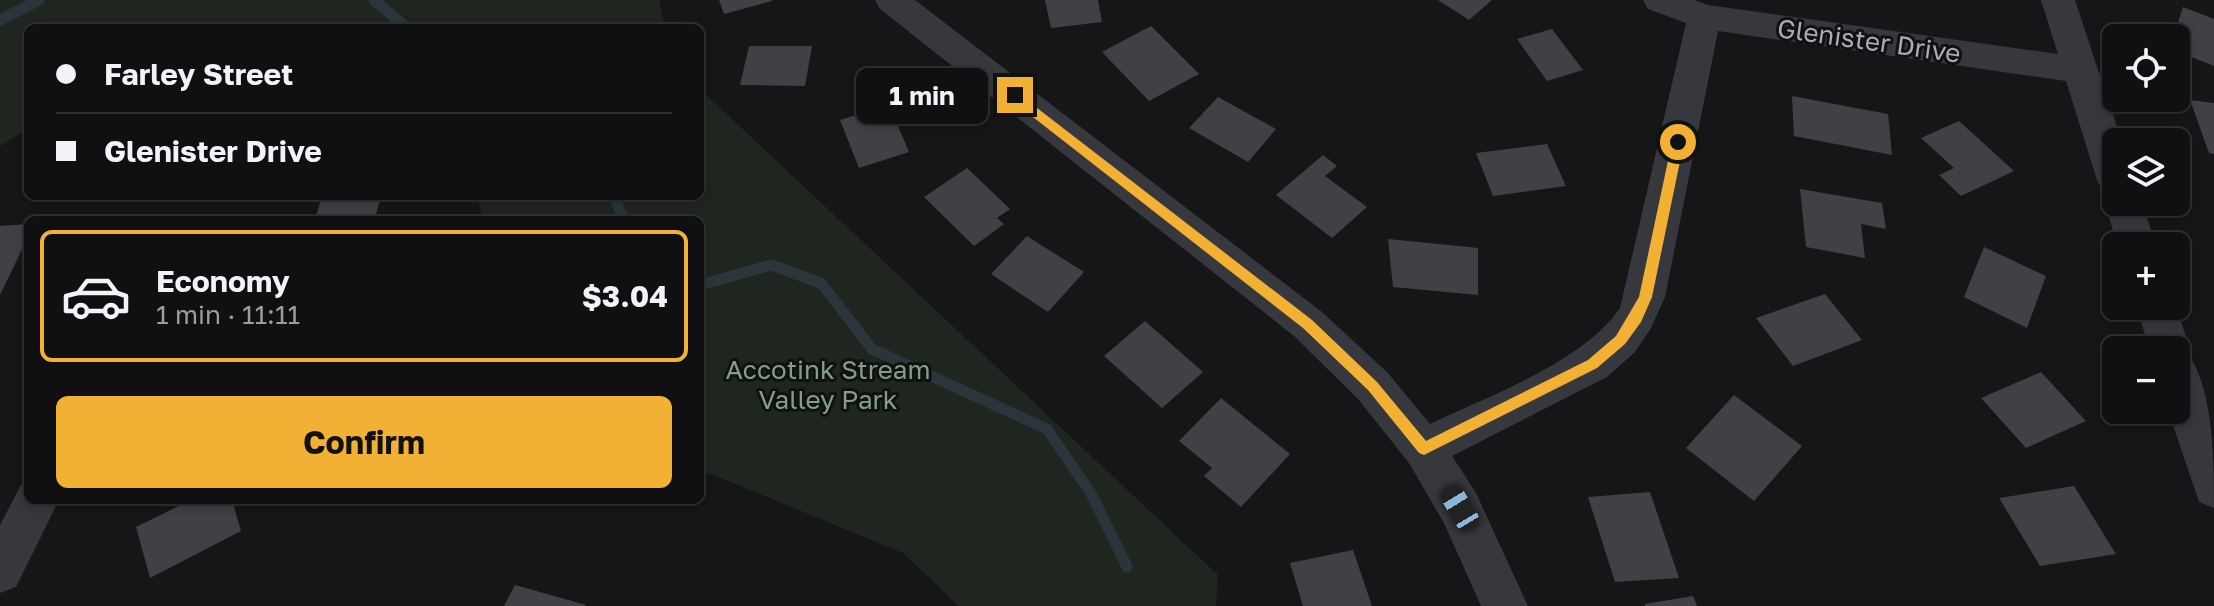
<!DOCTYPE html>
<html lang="en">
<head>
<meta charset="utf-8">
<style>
  :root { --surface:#101012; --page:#1e1e20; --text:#f1f3f6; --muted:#9c9d9f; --line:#303032; --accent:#f2b134 }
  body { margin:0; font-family:"Golos Text",sans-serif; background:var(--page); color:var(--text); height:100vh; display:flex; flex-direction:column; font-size:30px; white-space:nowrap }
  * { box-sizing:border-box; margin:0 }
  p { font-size:26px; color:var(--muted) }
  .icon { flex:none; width:44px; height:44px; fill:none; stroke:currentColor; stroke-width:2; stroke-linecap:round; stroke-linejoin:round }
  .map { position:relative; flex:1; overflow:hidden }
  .sheet { position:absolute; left:24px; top:216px; width:680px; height:288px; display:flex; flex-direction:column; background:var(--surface); border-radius:12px; box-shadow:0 4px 12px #0003,0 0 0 2px var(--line) }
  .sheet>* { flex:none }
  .banner { position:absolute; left:24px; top:24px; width:680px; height:176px; border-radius:12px; box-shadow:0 4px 12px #0003,0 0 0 2px var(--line); display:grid; align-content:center; height:176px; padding:0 32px; background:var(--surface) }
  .fabs { position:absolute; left:2102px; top:24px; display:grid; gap:16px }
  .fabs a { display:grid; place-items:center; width:88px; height:88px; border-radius:12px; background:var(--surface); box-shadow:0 4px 12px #0003,0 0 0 2px var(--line); font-size:40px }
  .end { position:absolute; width:36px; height:36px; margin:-18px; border:10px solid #f2b134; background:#111; box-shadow:0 0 0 4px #111 }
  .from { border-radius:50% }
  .bubble { position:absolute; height:56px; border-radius:12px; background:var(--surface); box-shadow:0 4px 12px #0003,0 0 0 2px var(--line); font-size:26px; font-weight:700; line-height:56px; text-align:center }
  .car { position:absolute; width:24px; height:48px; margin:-24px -12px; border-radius:10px; box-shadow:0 0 6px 2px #0007; background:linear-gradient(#222 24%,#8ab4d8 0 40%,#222 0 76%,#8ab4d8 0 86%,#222 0) }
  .banner b { display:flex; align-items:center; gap:28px; height:76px; font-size:30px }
  .banner b+b { border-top:2px solid var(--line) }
  .banner i { width:20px; height:20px; background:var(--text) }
  ul { padding:14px 0 0; list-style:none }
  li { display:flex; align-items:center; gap:24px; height:132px; margin:0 16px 12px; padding:0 16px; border:4px solid var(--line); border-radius:12px }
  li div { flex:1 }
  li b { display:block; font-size:30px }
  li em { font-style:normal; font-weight:700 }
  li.active { border-color:var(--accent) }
  li>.icon { width:72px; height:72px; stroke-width:1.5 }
  .button { display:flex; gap:16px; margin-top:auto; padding:16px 32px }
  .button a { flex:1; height:92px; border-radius:12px; background:var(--accent); color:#111; font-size:32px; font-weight:700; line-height:92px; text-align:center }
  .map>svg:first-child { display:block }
</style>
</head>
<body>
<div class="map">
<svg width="2214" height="606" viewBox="0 0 2214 606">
  <rect width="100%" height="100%" fill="#161618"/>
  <g fill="#1e261f">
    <path d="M0 0H659L665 28H28V129L0 146Z"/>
    <path d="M700 89 1218 575 1216 606H959L903 553 714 475 700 474V220H483L477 196H700Z"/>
  </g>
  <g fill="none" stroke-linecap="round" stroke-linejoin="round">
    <g stroke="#2c353c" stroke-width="11">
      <path d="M374 0 407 28"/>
      <path d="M0 20 39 0"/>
      <path d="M614 196 624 220"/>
      <path d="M700 285 771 265 821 283 872 349 1047 429 1092 495 1127 567"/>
    </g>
  </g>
  <g fill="#404145">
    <path d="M719 0H772V1L724 14Z"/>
    <path d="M1045 0H1098L1102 22 1051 28Z"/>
    <path d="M1438 0H1492L1469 20Z"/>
    <path d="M2183 7 2214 19V66L2176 51V38H2173Z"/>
    <path d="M1151 26 1199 74 1149 101 1102 52Z"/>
    <path d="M1552 29 1583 70 1547 81 1517 39Z"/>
    <path d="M749 46H812L805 86 740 85Z"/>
    <path d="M1792 96 1888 114 1892 155 1794 136Z"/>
    <path d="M1218 97 1276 129 1248 162 1189 128Z"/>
    <path d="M2190 100 2214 103V154L2209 153Z"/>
    <path d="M889 105 909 152 859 168 840 120Z"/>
    <path d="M1959 121 2014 171 1961 196 1939 175 1954 168 1921 138Z"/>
    <path d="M1547 144 1566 186 1493 196 1476 153Z"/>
    <path d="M1323 155 1337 166 1325 176 1367 207 1332 238 1276 195Z"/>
    <path d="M967 168 1010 209 997 218 1004 224 974 246 924 197Z"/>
    <path d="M1800 189 1882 203 1886 229 1861 224 1865 258 1806 247Z"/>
    <path d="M322 196H381L376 214 315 220Z"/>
    <path d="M28 224V237L0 295V226Z"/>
    <path d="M1027 236 1084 272 1048 312 991 274Z"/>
    <path d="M1388 239 1478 248V295L1393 287Z"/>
    <path d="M1984 247 2046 276 2027 328 1964 297Z"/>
    <path d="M1825 294 1862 340 1793 366 1756 318Z"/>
    <path d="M1145 321 1203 372 1162 408 1104 356Z"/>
    <path d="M2041 372 2086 421 2026 448 1981 398Z"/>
    <path d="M1734 395 1802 446 1754 501 1686 448Z"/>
    <path d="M1221 398 1290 454 1241 507 1204 476 1212 468 1179 441Z"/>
    <path d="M2074 486 2116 554 2040 566 1999 498Z"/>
    <path d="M1650 492 1679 578 1615 582 1588 497Z"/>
    <path d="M191 500H232L241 531 150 578 136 527Z"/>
    <path d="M1353 550 1372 606H1303L1290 563Z"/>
    <path d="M515 585 586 605V606H504Z"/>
    <path d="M1693 596 1697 606H1645V604Z"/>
  </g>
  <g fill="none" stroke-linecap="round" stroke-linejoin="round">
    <g fill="#37383d" fill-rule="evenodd">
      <path d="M875 0H915L1322 312 1388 373 1430 424C1490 395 1582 363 1620 308L1686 23 1648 9 1643 0H1694L1708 5 2058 54 2041 0H2075L2122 142H2116V202H2142L2156 246H2118L2104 202 2109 193 2103 191 2097 180 2066 81 1718 31 1665 297 1650 330 1635 352 1607 377 1452 456 1476 493 1528 606H1481L1444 523 1409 463 1358 399 1294 336 880 9Z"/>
      <path d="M2136 306H2176L2190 350 2188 354C2214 389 2214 465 2214 508L2199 502 2168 410H2176V350H2150Z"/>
      <path d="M28 483V500H59L16 587 0 593V525L21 485Z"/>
    </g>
  </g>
  <path fill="#f2b134" d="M1015 91 1312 320 1377 382 1426 441 1588 360 1616 336 1639 297 1672 142 1678 137 1684 142 1652 297 1641 322 1625 344 1597 368 1424 455 1419 453 1368 390 1303 328 1010 99 1009 95Z"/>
  <g text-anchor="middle" stroke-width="6" stroke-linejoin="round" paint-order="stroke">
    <g font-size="26" fill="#a8adb8" stroke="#111113">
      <text transform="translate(1869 41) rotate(8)" y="9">Glenister Drive</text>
    </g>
    <g font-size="26" fill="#7fa381" stroke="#111113">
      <text x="828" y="379">Accotink Stream<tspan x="828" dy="30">Valley Park</tspan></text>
    </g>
  </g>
</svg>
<div class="fabs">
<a><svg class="icon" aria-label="locate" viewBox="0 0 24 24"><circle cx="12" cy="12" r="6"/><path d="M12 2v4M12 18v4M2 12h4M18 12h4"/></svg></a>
<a><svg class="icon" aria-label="layers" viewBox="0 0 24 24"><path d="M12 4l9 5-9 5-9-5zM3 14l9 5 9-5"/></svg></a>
<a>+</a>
<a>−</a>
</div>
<i class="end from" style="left:1678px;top:142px"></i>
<i class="end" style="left:1015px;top:95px"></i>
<div class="bubble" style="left:856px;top:68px;width:132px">1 min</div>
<i class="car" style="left:1460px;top:508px;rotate:329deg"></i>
<div class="banner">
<b><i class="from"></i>Farley Street</b>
<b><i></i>Glenister Drive</b>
</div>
<section class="sheet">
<ul>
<li class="active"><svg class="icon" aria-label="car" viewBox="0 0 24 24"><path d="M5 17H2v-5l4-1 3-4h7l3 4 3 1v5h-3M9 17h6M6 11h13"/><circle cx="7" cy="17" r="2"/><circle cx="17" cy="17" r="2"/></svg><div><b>Economy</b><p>1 min · 11:11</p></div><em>$3.04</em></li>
</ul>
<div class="button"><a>Confirm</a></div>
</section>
</div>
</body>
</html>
